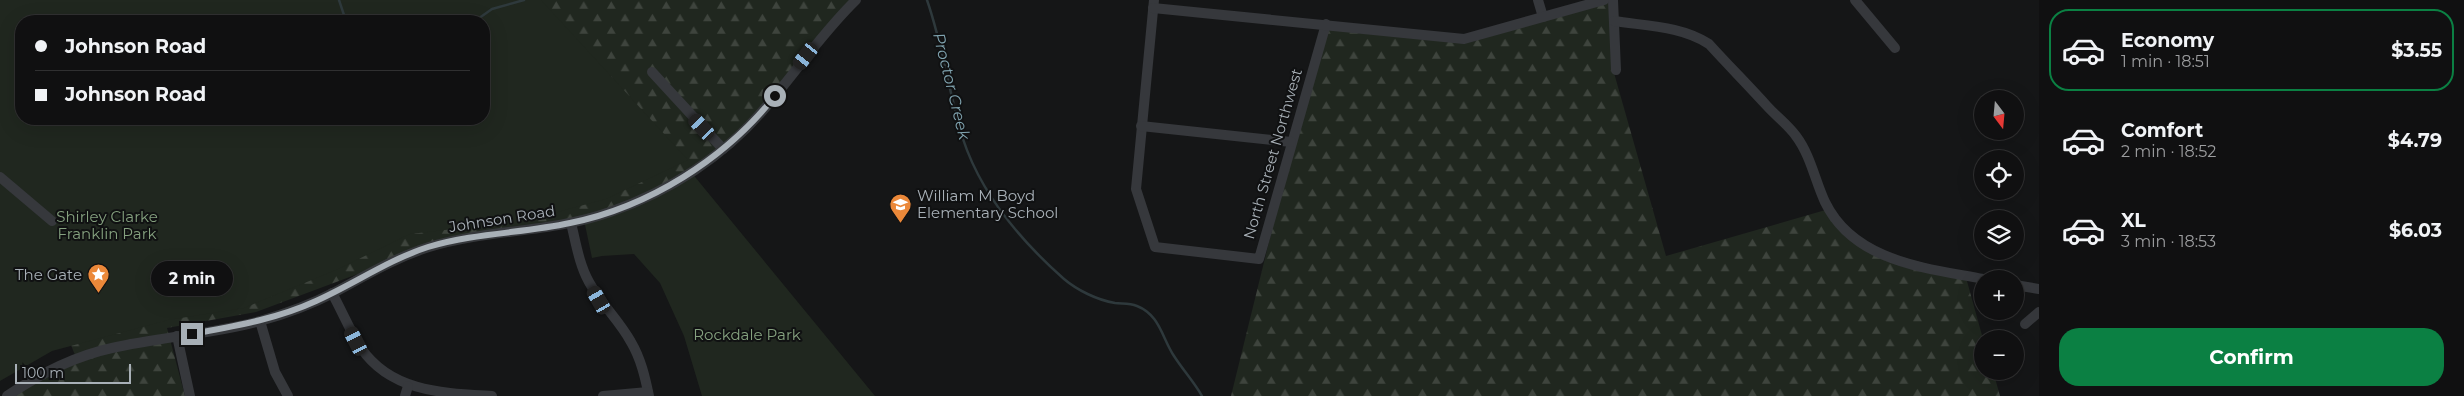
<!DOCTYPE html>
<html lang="en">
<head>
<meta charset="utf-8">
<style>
  :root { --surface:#101011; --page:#19191a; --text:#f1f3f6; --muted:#9c9d9f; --line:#303031; --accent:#0b8043 }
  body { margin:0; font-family:Montserrat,sans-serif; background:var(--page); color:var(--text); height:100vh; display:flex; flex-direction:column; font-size:19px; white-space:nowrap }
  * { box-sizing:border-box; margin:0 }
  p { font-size:16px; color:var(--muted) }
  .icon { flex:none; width:28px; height:28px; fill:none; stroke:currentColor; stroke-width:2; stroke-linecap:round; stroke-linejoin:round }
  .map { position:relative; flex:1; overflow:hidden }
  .drawer { display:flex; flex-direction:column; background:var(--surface); width:425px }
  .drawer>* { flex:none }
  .hud { position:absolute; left:15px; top:15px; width:475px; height:110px; border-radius:20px; box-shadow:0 5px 20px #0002,0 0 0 1px var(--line); display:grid; align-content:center; height:110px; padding:0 20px; background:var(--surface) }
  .needle { width:32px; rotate:164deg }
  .tools { position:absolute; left:1974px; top:90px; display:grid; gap:10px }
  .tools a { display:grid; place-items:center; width:50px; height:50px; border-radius:50%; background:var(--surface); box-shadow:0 5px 20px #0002,0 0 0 1px var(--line); font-size:25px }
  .scale { position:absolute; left:15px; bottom:12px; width:116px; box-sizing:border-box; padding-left:5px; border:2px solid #a8b0b7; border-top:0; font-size:14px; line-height:18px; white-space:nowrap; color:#a8b0b7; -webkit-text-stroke:4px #101112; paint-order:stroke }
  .end { position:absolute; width:22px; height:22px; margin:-11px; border:6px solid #a8b0b7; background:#111; box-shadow:0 0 0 2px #111 }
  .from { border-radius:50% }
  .bubble { position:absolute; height:35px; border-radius:18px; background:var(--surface); box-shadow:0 5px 20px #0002,0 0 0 1px var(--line); font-size:16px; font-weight:700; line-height:35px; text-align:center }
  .car { position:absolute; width:15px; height:30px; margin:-15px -8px; border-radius:6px; box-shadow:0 0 4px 1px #0007; background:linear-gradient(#222 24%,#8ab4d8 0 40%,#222 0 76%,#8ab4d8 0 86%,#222 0) }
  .hud b { display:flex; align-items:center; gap:18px; height:48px; font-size:19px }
  .hud b+b { border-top:1px solid var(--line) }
  .hud i { width:12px; height:12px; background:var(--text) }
  ul { padding:9px 0 0; list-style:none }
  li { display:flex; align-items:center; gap:15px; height:82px; margin:0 10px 8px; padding:0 10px; border:2px solid transparent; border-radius:20px }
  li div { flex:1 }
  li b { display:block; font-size:19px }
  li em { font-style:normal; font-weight:700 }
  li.selected { border-color:var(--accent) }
  li>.icon { width:45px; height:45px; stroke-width:1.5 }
  .cta { display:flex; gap:10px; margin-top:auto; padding:10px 20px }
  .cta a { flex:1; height:58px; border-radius:20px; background:var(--accent); color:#fff; font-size:20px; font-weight:700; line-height:58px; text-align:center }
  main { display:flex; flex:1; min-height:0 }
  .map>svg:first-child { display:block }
</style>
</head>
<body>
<main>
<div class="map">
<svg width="2039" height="396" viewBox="0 0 2039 396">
  <defs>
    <pattern id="forest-firs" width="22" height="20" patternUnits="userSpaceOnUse" patternTransform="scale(1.25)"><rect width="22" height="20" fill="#20271f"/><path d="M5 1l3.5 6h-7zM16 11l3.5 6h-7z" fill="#3e443d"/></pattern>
  </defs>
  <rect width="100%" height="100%" fill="#151617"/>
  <g fill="url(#forest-firs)">
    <path d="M274 0H853L808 54 718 153 617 212 486 233 363 272 256 312 167 328 185 396H7L75 355 13 200 484 119V21Z"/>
    <path d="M1612 0 1614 73 1666 256 1829 209 1867 248 1965 274 1983 339 1982 371H1993L2000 396H1231L1323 23 1465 37Z"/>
  </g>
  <g fill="#20271f" fill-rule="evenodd">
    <path d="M0 0H541L688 160 606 199 524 221 410 234 336 270 244 308 168 320 52 351 0 381ZM21 21H484V119H21Z"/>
    <path d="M691 172 875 396H702L684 336 660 283 634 254 602 256 592 258 584 220 617 212Z"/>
  </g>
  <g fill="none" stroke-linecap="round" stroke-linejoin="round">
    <g stroke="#2e393c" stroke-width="2.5">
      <path d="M339 0 346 21"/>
      <path d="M927 0C943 46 949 94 963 139 981 194 1021 241 1064 279 1077 290 1097 300 1115 303 1122 304 1129 303 1137 306 1160 315 1162 338 1174 356 1183 370 1194 382 1202 396"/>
      <path d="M475 21 492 9 524 0"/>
    </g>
    <g stroke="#36383c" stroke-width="10">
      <path d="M1154 0 1136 189 1155 247 1259 259 1326 24"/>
      <path d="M1538 0 1543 17"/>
      <path d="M1613 0 1616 70"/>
      <path d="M1855 0 1895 48"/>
      <path d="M1153 8 1464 39 1604 0"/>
      <path d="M1614 21C1646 26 1682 26 1709 44 1728 65 1748 85 1767 106 1776 116 1788 125 1796 136 1811 156 1815 181 1825 202 1854 262 1926 268 1983 279"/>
      <path d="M652 72 723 149"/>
      <path d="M1141 126 1291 142"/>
      <path d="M0 177 52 221"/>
      <path d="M571 223C576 243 579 264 589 282 601 304 619 320 631 342 641 359 645 377 649 396"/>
      <path d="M2015 285 2039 289"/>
      <path d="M332 293C342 311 350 331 361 348 391 392 443 393 492 396"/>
      <path d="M260 321 275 372 288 396"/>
      <path d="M2025 324 2039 312"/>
      <path d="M177 336 190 396"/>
      <path d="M7 396C38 375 75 356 112 348 161 337 212 334 260 321 285 314 310 305 333 293 365 276 394 258 429 247 488 229 551 233 610 212 668 192 725 156 765 108 796 72 822 33 856 0"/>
      <path d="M405 396 408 386"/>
      <path d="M603 396 648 392"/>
    </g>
  </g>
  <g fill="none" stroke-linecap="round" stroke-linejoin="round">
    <path stroke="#a8b0b7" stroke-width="6" d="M192 334C235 326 277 319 316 301 354 284 388 260 428 247 474 233 524 233 570 223 649 207 725 159 775 96"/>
  </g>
  <defs>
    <symbol id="school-pin" viewBox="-11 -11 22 30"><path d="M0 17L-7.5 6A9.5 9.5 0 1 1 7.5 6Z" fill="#eb8839" stroke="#101112"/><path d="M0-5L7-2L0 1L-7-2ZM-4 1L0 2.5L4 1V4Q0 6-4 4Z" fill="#fff"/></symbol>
    <symbol id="sight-pin" viewBox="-11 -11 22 30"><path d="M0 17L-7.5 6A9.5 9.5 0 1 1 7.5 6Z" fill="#eb8839" stroke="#101112"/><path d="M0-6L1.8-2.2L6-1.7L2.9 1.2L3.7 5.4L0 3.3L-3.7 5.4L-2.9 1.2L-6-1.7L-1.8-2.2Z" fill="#fff"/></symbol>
  </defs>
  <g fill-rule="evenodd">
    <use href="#school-pin" x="888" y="192" width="25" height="34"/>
    <use href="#sight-pin" x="86" y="262" width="25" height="34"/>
  </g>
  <g text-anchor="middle" stroke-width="4" stroke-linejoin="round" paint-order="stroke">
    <g font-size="15" fill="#a8b0b7" stroke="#101112">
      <text transform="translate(1273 154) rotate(-74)" y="5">North Street Northwest</text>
      <text transform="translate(502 219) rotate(-9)" y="5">Johnson Road</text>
    </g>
    <g font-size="15" fill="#a8b0b7" stroke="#101112" text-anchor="start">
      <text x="917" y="201">William M Boyd<tspan x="917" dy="17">Elementary School</tspan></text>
      <text x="82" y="280" text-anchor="end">The Gate</text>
    </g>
    <g font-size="15" fill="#85a17f" stroke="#101112">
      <text x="107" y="222">Shirley Clarke<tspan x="107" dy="17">Franklin Park</tspan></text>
      <text x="747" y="340">Rockdale Park</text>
    </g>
    <g font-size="16" font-style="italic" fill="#80a4b0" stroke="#101112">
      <text transform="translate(952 86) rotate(76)" y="6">Proctor Creek</text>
    </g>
  </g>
</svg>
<div class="tools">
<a><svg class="needle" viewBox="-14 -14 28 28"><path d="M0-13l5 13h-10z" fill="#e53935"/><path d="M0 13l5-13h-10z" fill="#9c9d9f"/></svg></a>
<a><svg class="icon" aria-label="locate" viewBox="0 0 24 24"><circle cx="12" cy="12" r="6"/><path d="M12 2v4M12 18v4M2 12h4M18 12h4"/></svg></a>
<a><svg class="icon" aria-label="layers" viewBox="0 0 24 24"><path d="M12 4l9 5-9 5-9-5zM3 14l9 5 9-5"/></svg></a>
<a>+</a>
<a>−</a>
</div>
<div class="scale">100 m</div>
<i class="end from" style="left:775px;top:96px"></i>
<i class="end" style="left:192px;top:334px"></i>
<div class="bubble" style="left:151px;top:261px;width:82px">2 min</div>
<i class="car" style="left:806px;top:56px;rotate:218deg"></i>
<i class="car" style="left:702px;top:127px;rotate:317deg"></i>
<i class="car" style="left:599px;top:300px;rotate:330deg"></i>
<i class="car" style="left:356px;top:341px;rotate:333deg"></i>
<div class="hud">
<b><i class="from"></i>Johnson Road</b>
<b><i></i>Johnson Road</b>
</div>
</div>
<section class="drawer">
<ul>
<li class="selected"><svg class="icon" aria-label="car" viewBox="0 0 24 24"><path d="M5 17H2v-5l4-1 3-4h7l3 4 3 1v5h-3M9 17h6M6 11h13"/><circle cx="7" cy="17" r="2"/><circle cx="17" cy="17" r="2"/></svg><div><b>Economy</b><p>1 min · 18:51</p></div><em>$3.55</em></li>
<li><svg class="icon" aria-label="car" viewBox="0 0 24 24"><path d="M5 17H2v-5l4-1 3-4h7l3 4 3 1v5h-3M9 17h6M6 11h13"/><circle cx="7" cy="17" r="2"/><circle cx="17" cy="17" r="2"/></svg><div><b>Comfort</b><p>2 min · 18:52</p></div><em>$4.79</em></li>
<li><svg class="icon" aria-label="car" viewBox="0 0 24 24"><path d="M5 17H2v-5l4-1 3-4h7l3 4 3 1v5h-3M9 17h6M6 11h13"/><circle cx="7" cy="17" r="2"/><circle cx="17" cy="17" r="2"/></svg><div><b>XL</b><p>3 min · 18:53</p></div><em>$6.03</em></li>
</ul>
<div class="cta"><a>Confirm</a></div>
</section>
</main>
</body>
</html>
